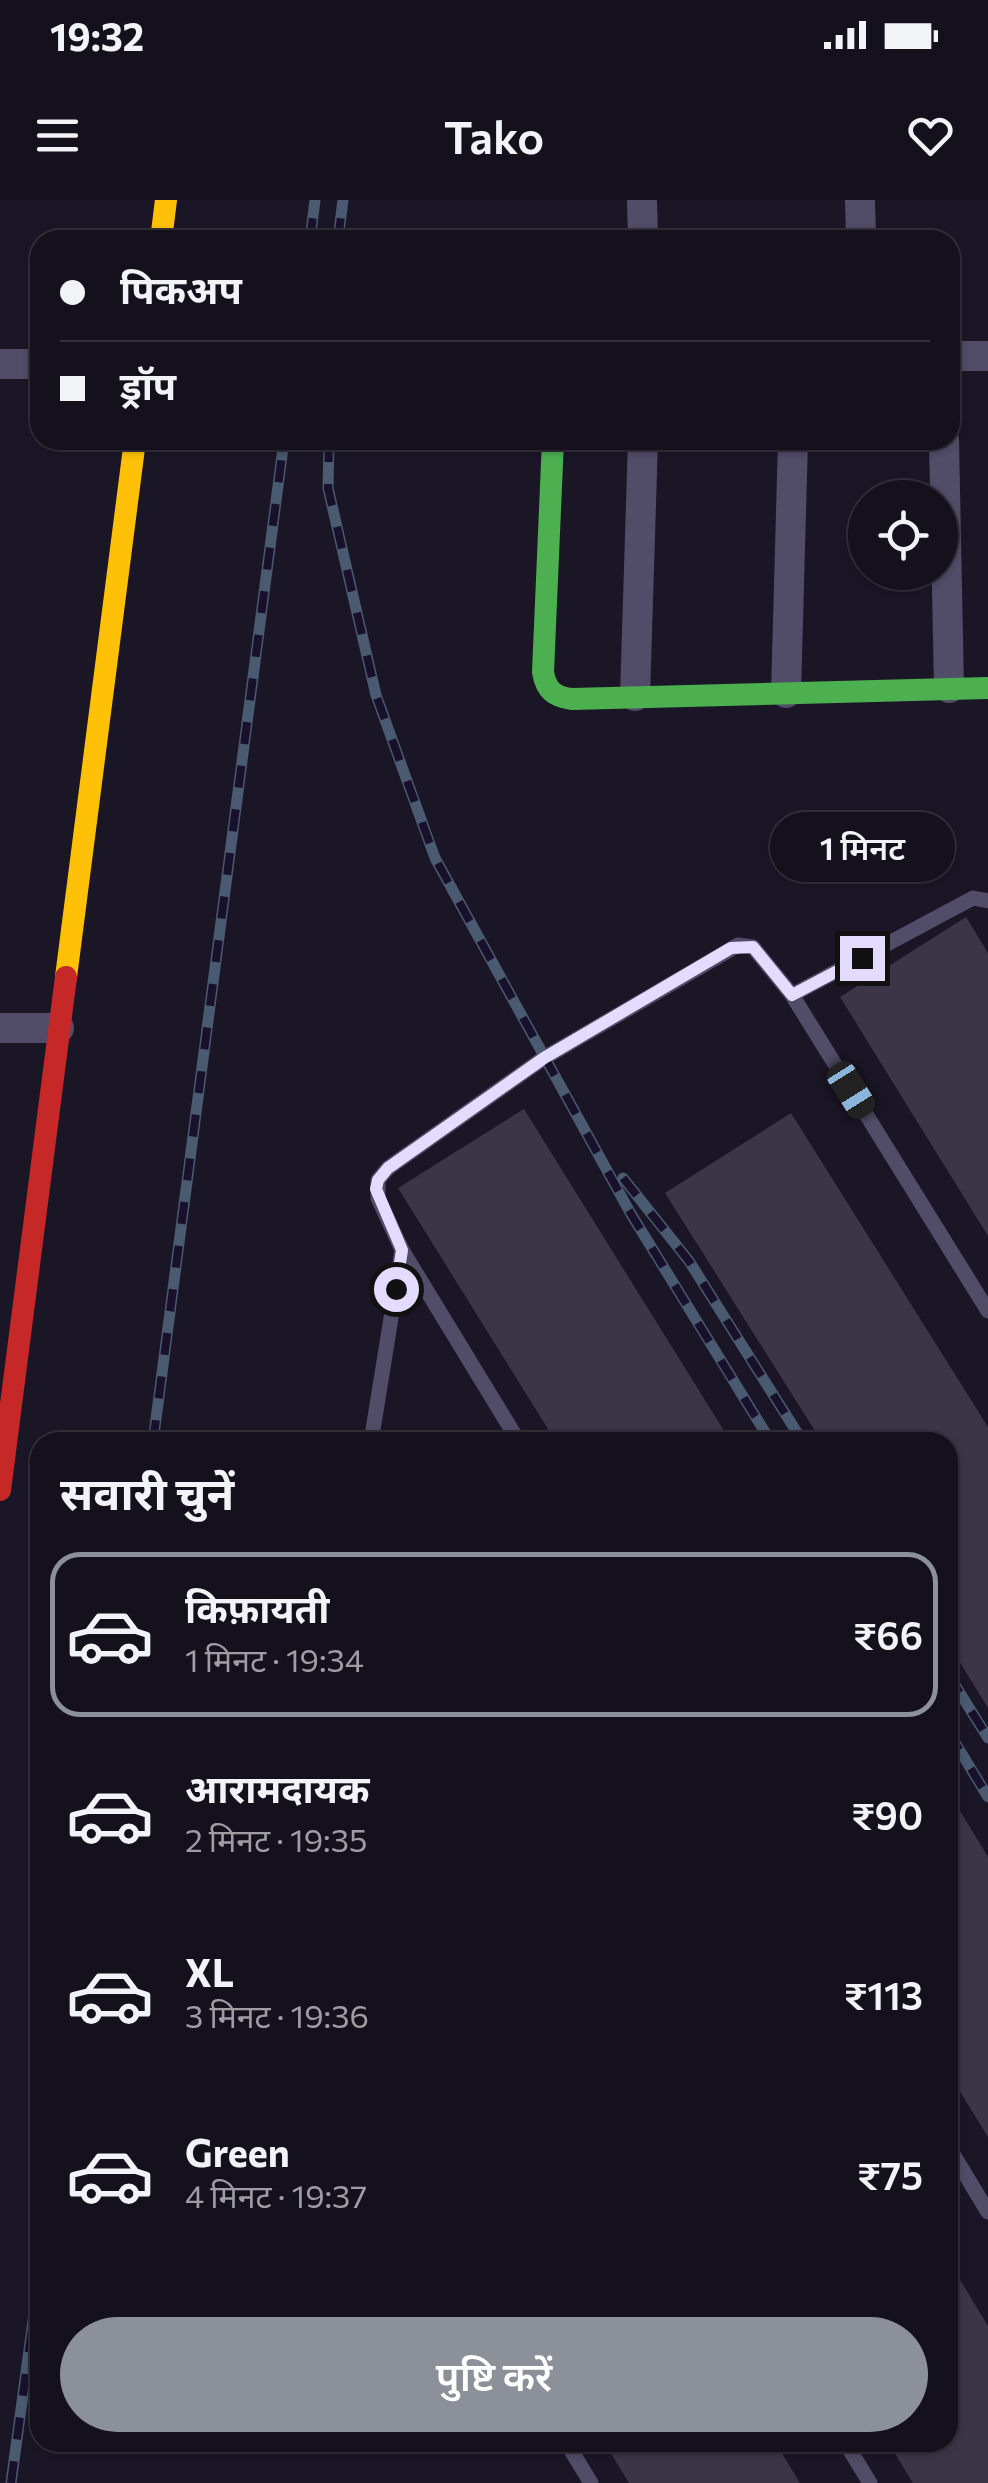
<!DOCTYPE html>
<html lang="hi">
<head>
<meta charset="utf-8">
<style>
  :root { --surface:#14101c; --page:#211e29; --text:#f1f3f6; --muted:#9d9da3; --line:#33303b; --accent:#8c9099 }
  body { margin:0; font-family:Commissioner,"Noto Sans Devanagari",sans-serif; background:var(--page); color:var(--text); height:100vh; display:flex; flex-direction:column; font-size:38px; white-space:nowrap }
  * { box-sizing:border-box; margin:0 }
  p { font-size:32px; color:var(--muted) }
  .icon { flex:none; width:55px; height:55px; fill:none; stroke:currentColor; stroke-width:2; stroke-linecap:round; stroke-linejoin:round }
  .map { position:relative; flex:1; overflow:hidden }
  .drawer { position:absolute; left:30px; top:1232px; width:928px; height:1020px; display:flex; flex-direction:column; background:var(--surface); border-radius:30px; box-shadow:0 2px 8px #0004,0 0 0 2px var(--line) }
  .drawer>* { flex:none }
  .hud { position:absolute; left:30px; top:30px; width:930px; height:220px; border-radius:30px; box-shadow:0 2px 8px #0004,0 0 0 2px var(--line); display:grid; align-content:center; height:220px; padding:0 30px; background:var(--surface) }
  .tools { position:absolute; left:848px; top:280px; display:grid; gap:20px }
  .tools a { display:grid; place-items:center; width:110px; height:110px; border-radius:50%; background:var(--surface); box-shadow:0 2px 8px #0004,0 0 0 2px var(--line); font-size:50px }
  .end { position:absolute; width:45px; height:45px; margin:-22px; border:12px solid #e4dcff; background:#111; box-shadow:0 0 0 5px #111 }
  .from { border-radius:50% }
  .bubble { position:absolute; height:70px; border-radius:35px; background:var(--surface); box-shadow:0 2px 8px #0004,0 0 0 2px var(--line); font-size:32px; font-weight:600; line-height:70px; text-align:center }
  .car { position:absolute; width:30px; height:60px; margin:-30px -15px; border-radius:12px; box-shadow:0 0 8px 2px #0007; background:linear-gradient(#222 24%,#8ab4d8 0 40%,#222 0 76%,#8ab4d8 0 86%,#222 0) }
  .hud b { display:flex; align-items:center; gap:35px; height:95px; font-size:38px }
  .hud b+b { border-top:2px solid var(--line) }
  .hud i { width:25px; height:25px; background:var(--text) }
  ul { padding:0; list-style:none }
  li { display:flex; align-items:center; gap:30px; height:165px; margin:0 20px 15px; padding:0 10px; border:5px solid transparent; border-radius:30px }
  li div { flex:1 }
  li b { display:block; font-size:38px }
  li em { font-style:normal; font-weight:600 }
  li.on { border-color:var(--accent) }
  li>.icon { width:90px; height:90px; stroke-width:1.5 }
  h2 { padding:0 30px; font-size:45px; line-height:120px }
  .button { display:flex; gap:20px; margin-top:auto; padding:20px 30px }
  .button a { flex:1; height:115px; border-radius:60px; background:var(--accent); color:#fff; font-size:40px; font-weight:600; line-height:115px; text-align:center }
  .status { display:flex; justify-content:space-between; align-items:center; height:70px; padding:0 50px; background:var(--surface); direction:ltr }
  .status svg { height:28px; fill:currentColor }
  header { display:flex; justify-content:space-between; align-items:center; height:130px; padding:0 30px; background:var(--surface); font-size:45px; font-weight:600 }
  .map>svg:first-child { display:block }
</style>
</head>
<body>
<div class="status"><b>19:32</b><svg viewBox="0 0 49 12"><path d="M0 12V9h3v3zM5 12V6h3v6zM10 12V3h3v9zM15 12V0h3v12zM26 1h20v11H26zM47 4h2v5h-2z"/></svg></div>
<header><svg class="icon" aria-label="menu" viewBox="0 0 24 24"><path d="M4 6h16M4 12h16M4 18h16"/></svg>Tako<svg class="icon" aria-label="heart" viewBox="0 0 24 24"><path d="M12 20l-8-8c-3-5 5-10 8-4 3-6 11-1 8 4z"/></svg></header>
<div class="map">
<svg width="988" height="2283" viewBox="0 0 988 2283">
  <rect width="100%" height="100%" fill="#1b1626"/>
  <g fill="#3b3547">
    <path d="M966 717 988 753V1036L840 797Z"/>
    <path d="M524 909 731 1242H556L398 988Z"/>
    <path d="M791 913 988 1227V1508L948 1443V1242H822L665 993Z"/>
    <path d="M948 1591 988 1657V1937L948 1872Z"/>
    <path d="M948 2060 988 2126V2283H913L888 2242H948Z"/>
    <path d="M604 2242H775L800 2283H629Z"/>
  </g>
  <g fill="none" stroke-linecap="round" stroke-linejoin="round">
    <g stroke="#514c67" stroke-width="15">
      <path d="M792 795 973 698 988 701"/>
      <path d="M371 1242 402 1050"/>
      <path d="M519 1242 402 1050 378 998V980L388 968 544 858 738 745 753 747 792 795 988 1111"/>
      <path d="M948 1946 988 2012"/>
      <path d="M566 2242 591 2283"/>
      <path d="M845 2242 870 2283"/>
    </g>
    <g stroke="#514c67" stroke-width="30">
      <path d="M642 0 643 40"/>
      <path d="M860 0 861 40"/>
      <path d="M950 156H988"/>
      <path d="M0 164H40"/>
      <path d="M944 240 949 488"/>
      <path d="M786 493 793 240"/>
      <path d="M635 496 643 240"/>
      <path d="M0 828H59"/>
    </g>
    <path stroke="#4caf50" stroke-width="22" d="M553 240 543 472C546 490 554 497 572 499L988 488"/>
    <g stroke="#ffc107" stroke-width="22">
      <path d="M161 40 166 0"/>
      <path d="M66 777 135 240"/>
    </g>
    <path stroke="#c62828" stroke-width="22" d="M0 1290 66 777"/>
    <defs>
      <g id="rail">
        <path d="M310 40 315 0"/>
        <path d="M338 40 343 0"/>
        <path d="M329 240 328 288 376 495 435 658 631 1014 771 1242"/>
        <path d="M623 978 689 1061 803 1242"/>
        <path d="M153 1242 284 240"/>
        <path d="M948 1474 988 1538"/>
        <path d="M948 1531 988 1597"/>
        <path d="M11 2283 40 2069"/>
      </g>
    </defs>
    <use href="#rail" stroke="#4a5a71" stroke-width="11"/>
    <use href="#rail" stroke="#19102c" stroke-width="8" stroke-dasharray="22" stroke-linecap="butt"/>
  </g>
  <g fill="none" stroke-linecap="round" stroke-linejoin="round">
    <path stroke="#e4dcff" stroke-width="12" d="M396 1089 402 1050 376 989 378 980 388 968 544 858 731 748 753 747 792 795 862 758"/>
  </g>
</svg>
<div class="tools">
<a><svg class="icon" aria-label="locate" viewBox="0 0 24 24"><circle cx="12" cy="12" r="6"/><path d="M12 2v4M12 18v4M2 12h4M18 12h4"/></svg></a>
</div>
<i class="end from" style="left:396px;top:1089px"></i>
<i class="end" style="left:862px;top:758px"></i>
<div class="bubble" style="left:770px;top:612px;width:185px">1 मिनट</div>
<i class="car" style="left:851px;top:890px;rotate:148deg"></i>
<div class="hud">
<b><i class="from"></i>पिकअप</b>
<b><i></i>ड्रॉप</b>
</div>
<section class="drawer">
<h2>सवारी चुनें</h2>
<ul>
<li class="on"><svg class="icon" aria-label="car" viewBox="0 0 24 24"><path d="M5 17H2v-5l4-1 3-4h7l3 4 3 1v5h-3M9 17h6M6 11h13"/><circle cx="7" cy="17" r="2"/><circle cx="17" cy="17" r="2"/></svg><div><b>किफ़ायती</b><p>1 मिनट · 19:34</p></div><em>₹66</em></li>
<li><svg class="icon" aria-label="car" viewBox="0 0 24 24"><path d="M5 17H2v-5l4-1 3-4h7l3 4 3 1v5h-3M9 17h6M6 11h13"/><circle cx="7" cy="17" r="2"/><circle cx="17" cy="17" r="2"/></svg><div><b>आरामदायक</b><p>2 मिनट · 19:35</p></div><em>₹90</em></li>
<li><svg class="icon" aria-label="car" viewBox="0 0 24 24"><path d="M5 17H2v-5l4-1 3-4h7l3 4 3 1v5h-3M9 17h6M6 11h13"/><circle cx="7" cy="17" r="2"/><circle cx="17" cy="17" r="2"/></svg><div><b>XL</b><p>3 मिनट · 19:36</p></div><em>₹113</em></li>
<li><svg class="icon" aria-label="car" viewBox="0 0 24 24"><path d="M5 17H2v-5l4-1 3-4h7l3 4 3 1v5h-3M9 17h6M6 11h13"/><circle cx="7" cy="17" r="2"/><circle cx="17" cy="17" r="2"/></svg><div><b>Green</b><p>4 मिनट · 19:37</p></div><em>₹75</em></li>
</ul>
<div class="button"><a>पुष्टि करें</a></div>
</section>
</div>
</body>
</html>
